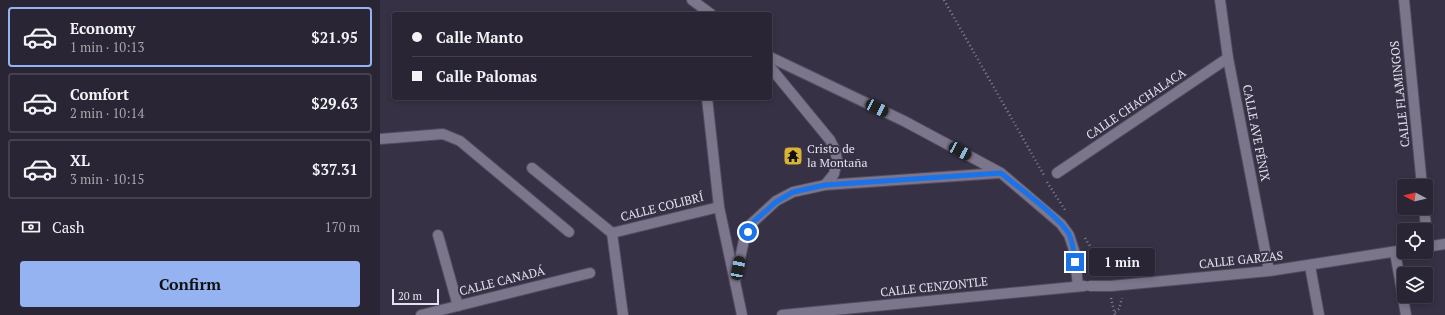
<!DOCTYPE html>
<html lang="en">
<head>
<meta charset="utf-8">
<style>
  :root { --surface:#292534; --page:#353140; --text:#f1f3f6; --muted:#a5a5ac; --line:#45424f; --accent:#95b2f1 }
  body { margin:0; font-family:"PT Serif",serif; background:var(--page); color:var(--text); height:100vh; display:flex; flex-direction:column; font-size:15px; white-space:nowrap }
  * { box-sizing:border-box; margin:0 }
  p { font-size:13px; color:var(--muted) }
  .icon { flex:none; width:22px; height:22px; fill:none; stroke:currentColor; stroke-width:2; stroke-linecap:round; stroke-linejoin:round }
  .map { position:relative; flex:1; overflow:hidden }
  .sheet { display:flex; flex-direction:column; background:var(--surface); width:380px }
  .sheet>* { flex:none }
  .top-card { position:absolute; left:12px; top:12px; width:380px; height:88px; border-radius:4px; box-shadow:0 2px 6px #0003,0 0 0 1px var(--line); display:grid; align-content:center; height:88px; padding:0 20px; background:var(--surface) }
  .needle { width:26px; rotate:277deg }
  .controls { position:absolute; left:1017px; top:179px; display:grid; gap:8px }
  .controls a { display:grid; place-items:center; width:36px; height:36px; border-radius:4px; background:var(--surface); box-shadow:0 2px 6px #0003,0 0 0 1px var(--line); font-size:20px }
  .scale { position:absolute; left:12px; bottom:10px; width:47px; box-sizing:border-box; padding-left:4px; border:2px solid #e5e2ef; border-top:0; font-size:11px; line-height:14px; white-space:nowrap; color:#e5e2ef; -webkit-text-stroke:3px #373145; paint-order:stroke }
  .end { position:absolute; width:18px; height:18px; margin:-9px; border:5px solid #1a73e8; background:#fff; box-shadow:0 0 0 2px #fff }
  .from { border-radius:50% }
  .bubble { position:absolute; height:28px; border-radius:4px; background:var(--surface); box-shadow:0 2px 6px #0003,0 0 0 1px var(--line); font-size:13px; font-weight:800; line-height:28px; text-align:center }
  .car { position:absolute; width:12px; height:24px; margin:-12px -6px; border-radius:5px; box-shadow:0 0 3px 1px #0007; background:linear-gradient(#222 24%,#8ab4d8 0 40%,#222 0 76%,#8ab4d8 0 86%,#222 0) }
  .top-card b { display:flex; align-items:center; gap:14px; height:38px; font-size:15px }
  .top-card b+b { border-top:1px solid var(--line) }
  .top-card i { width:10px; height:10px; background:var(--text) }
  ul { padding:7px 0 0; list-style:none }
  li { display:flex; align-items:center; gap:12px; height:60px; margin:0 8px 6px; padding:0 12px; border:2px solid var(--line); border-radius:4px }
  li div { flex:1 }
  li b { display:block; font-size:15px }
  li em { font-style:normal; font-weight:800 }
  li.selected { border-color:var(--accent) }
  li>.icon { width:36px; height:36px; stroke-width:1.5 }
  .pay { display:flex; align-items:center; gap:10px; height:44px; padding:0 20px; font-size:15px }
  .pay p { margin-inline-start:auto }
  .primary-button { display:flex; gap:8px; margin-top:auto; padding:8px 20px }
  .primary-button a { flex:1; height:46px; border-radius:4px; background:var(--accent); color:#111; font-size:16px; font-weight:800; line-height:46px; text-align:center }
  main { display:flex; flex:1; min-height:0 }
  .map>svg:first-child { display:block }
</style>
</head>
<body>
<main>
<section class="sheet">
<ul>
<li class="selected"><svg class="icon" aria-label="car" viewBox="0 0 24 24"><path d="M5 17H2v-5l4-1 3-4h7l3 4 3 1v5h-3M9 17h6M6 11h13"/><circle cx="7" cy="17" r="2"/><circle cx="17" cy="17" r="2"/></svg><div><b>Economy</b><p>1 min · 10:13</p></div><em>$21.95</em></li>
<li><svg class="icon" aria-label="car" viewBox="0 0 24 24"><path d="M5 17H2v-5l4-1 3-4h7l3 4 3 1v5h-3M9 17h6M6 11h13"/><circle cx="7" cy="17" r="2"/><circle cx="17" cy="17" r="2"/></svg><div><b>Comfort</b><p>2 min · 10:14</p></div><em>$29.63</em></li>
<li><svg class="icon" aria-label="car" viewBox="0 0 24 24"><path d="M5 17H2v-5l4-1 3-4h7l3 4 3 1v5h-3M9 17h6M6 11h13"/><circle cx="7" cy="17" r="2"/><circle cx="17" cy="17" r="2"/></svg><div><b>XL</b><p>3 min · 10:15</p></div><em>$37.31</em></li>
</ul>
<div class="pay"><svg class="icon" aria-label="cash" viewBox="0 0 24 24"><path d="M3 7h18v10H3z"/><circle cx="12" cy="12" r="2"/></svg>Cash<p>170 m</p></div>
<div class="primary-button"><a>Confirm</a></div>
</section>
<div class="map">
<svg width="1065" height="315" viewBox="0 0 1065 315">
  <rect width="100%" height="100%" fill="#373145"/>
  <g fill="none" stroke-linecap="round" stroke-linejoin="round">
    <defs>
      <g id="minor">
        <path d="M840 0 848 58 889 271"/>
        <path d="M1024 0 1042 186"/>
        <path d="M390 57 524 121 621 173 681 224 689 235 694 250 698 286"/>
        <path d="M327 98 339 207 355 282"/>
        <path d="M0 139 63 134 80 141 189 232"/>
        <path d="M152 168 232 233 243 315"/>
        <path d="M677 173 848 58"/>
        <path d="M445 185 620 173"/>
        <path d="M1044 208 1048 246"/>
        <path d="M232 233 339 207"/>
        <path d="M58 235 78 306"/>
        <path d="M1046 247 1065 244"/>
        <path d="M1015 252 1026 315"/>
        <path d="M930 266 939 315"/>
        <path d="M731 286 889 271 1024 250"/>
        <path d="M41 315 210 273"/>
        <path d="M402 315 704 286"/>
      </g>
      <g id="tertiary">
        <path d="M312 0 331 14"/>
        <path d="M362 315 355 282 364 240 371 224 396 201 413 192 445 185 454 174 457 160 455 150 450 140 390 67"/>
      </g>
    </defs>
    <use href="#minor" stroke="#524d5e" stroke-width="12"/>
    <use href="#tertiary" stroke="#524d5e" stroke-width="12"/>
    <g stroke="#858091" stroke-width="2.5" stroke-dasharray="1 3" stroke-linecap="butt">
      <path d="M564 0 665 177"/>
      <path d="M667 182 685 210"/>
      <path d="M705 238 722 265 725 274"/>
      <path d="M724 270 728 269 732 273"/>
      <path d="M731 298 735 315"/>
      <path d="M735 312 739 309 742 298"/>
    </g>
    <use href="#minor" stroke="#7c768d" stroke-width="10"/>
    <use href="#tertiary" stroke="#7c768d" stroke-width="10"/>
    <defs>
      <path id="minor-bridge" d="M709 286H731"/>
    </defs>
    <use href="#minor-bridge" stroke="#524d5e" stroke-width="12" stroke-linecap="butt"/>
    <use href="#minor-bridge" stroke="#7c768d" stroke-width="10"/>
  </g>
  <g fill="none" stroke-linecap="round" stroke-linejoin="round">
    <path stroke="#1a73e8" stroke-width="5" d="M368 232 371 224 396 202 413 192 445 185 621 173C639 188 678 216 689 234 693 243 694 253 695 262"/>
  </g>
  <defs>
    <symbol id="temple-square" viewBox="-11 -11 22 22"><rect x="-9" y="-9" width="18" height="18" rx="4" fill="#d9b334" stroke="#373145"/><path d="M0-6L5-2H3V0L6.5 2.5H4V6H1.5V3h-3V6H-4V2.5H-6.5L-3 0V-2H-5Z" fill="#111"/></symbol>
  </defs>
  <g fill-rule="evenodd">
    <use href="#temple-square" x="402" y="145" width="22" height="22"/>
  </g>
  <g text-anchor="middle" stroke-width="4" stroke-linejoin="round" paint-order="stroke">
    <g font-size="12" fill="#e5e2ef" stroke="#373145">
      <text transform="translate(1020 94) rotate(-96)" y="4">CALLE FLAMINGOS</text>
      <text transform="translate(756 104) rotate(-34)" y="4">CALLE CHACHALACA</text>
      <text transform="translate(876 133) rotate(79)" y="4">CALLE AVE FÉNIX</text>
      <text transform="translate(282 207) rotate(-14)" y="4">CALLE COLIBRÍ</text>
      <text transform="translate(861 260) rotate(-6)" y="4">CALLE GARZAS</text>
      <text transform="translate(122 281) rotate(-14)" y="4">CALLE CANADÁ</text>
      <text transform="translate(554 287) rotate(-6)" y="4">CALLE CENZONTLE</text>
    </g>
    <g font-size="12" fill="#e5e2ef" stroke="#373145" text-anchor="start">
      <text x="427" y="153">Cristo de<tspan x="427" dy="14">la Montaña</tspan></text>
    </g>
  </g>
</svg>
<div class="controls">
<a><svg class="needle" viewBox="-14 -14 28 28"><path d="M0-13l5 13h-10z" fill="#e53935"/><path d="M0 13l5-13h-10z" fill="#a5a5ac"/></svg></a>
<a><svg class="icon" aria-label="locate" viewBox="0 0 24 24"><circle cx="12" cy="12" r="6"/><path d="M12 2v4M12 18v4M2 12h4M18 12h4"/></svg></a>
<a><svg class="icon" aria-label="layers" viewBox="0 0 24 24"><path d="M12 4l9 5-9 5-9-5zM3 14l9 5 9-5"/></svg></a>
</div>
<div class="scale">20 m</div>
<i class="end from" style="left:368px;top:232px"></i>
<i class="end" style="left:695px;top:262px"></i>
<div class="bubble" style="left:709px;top:248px;width:66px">1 min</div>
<i class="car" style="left:497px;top:108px;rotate:116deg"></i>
<i class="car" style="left:580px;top:151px;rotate:119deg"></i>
<i class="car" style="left:358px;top:268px;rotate:11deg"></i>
<div class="top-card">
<b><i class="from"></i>Calle Manto</b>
<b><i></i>Calle Palomas</b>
</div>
</div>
</main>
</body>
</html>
